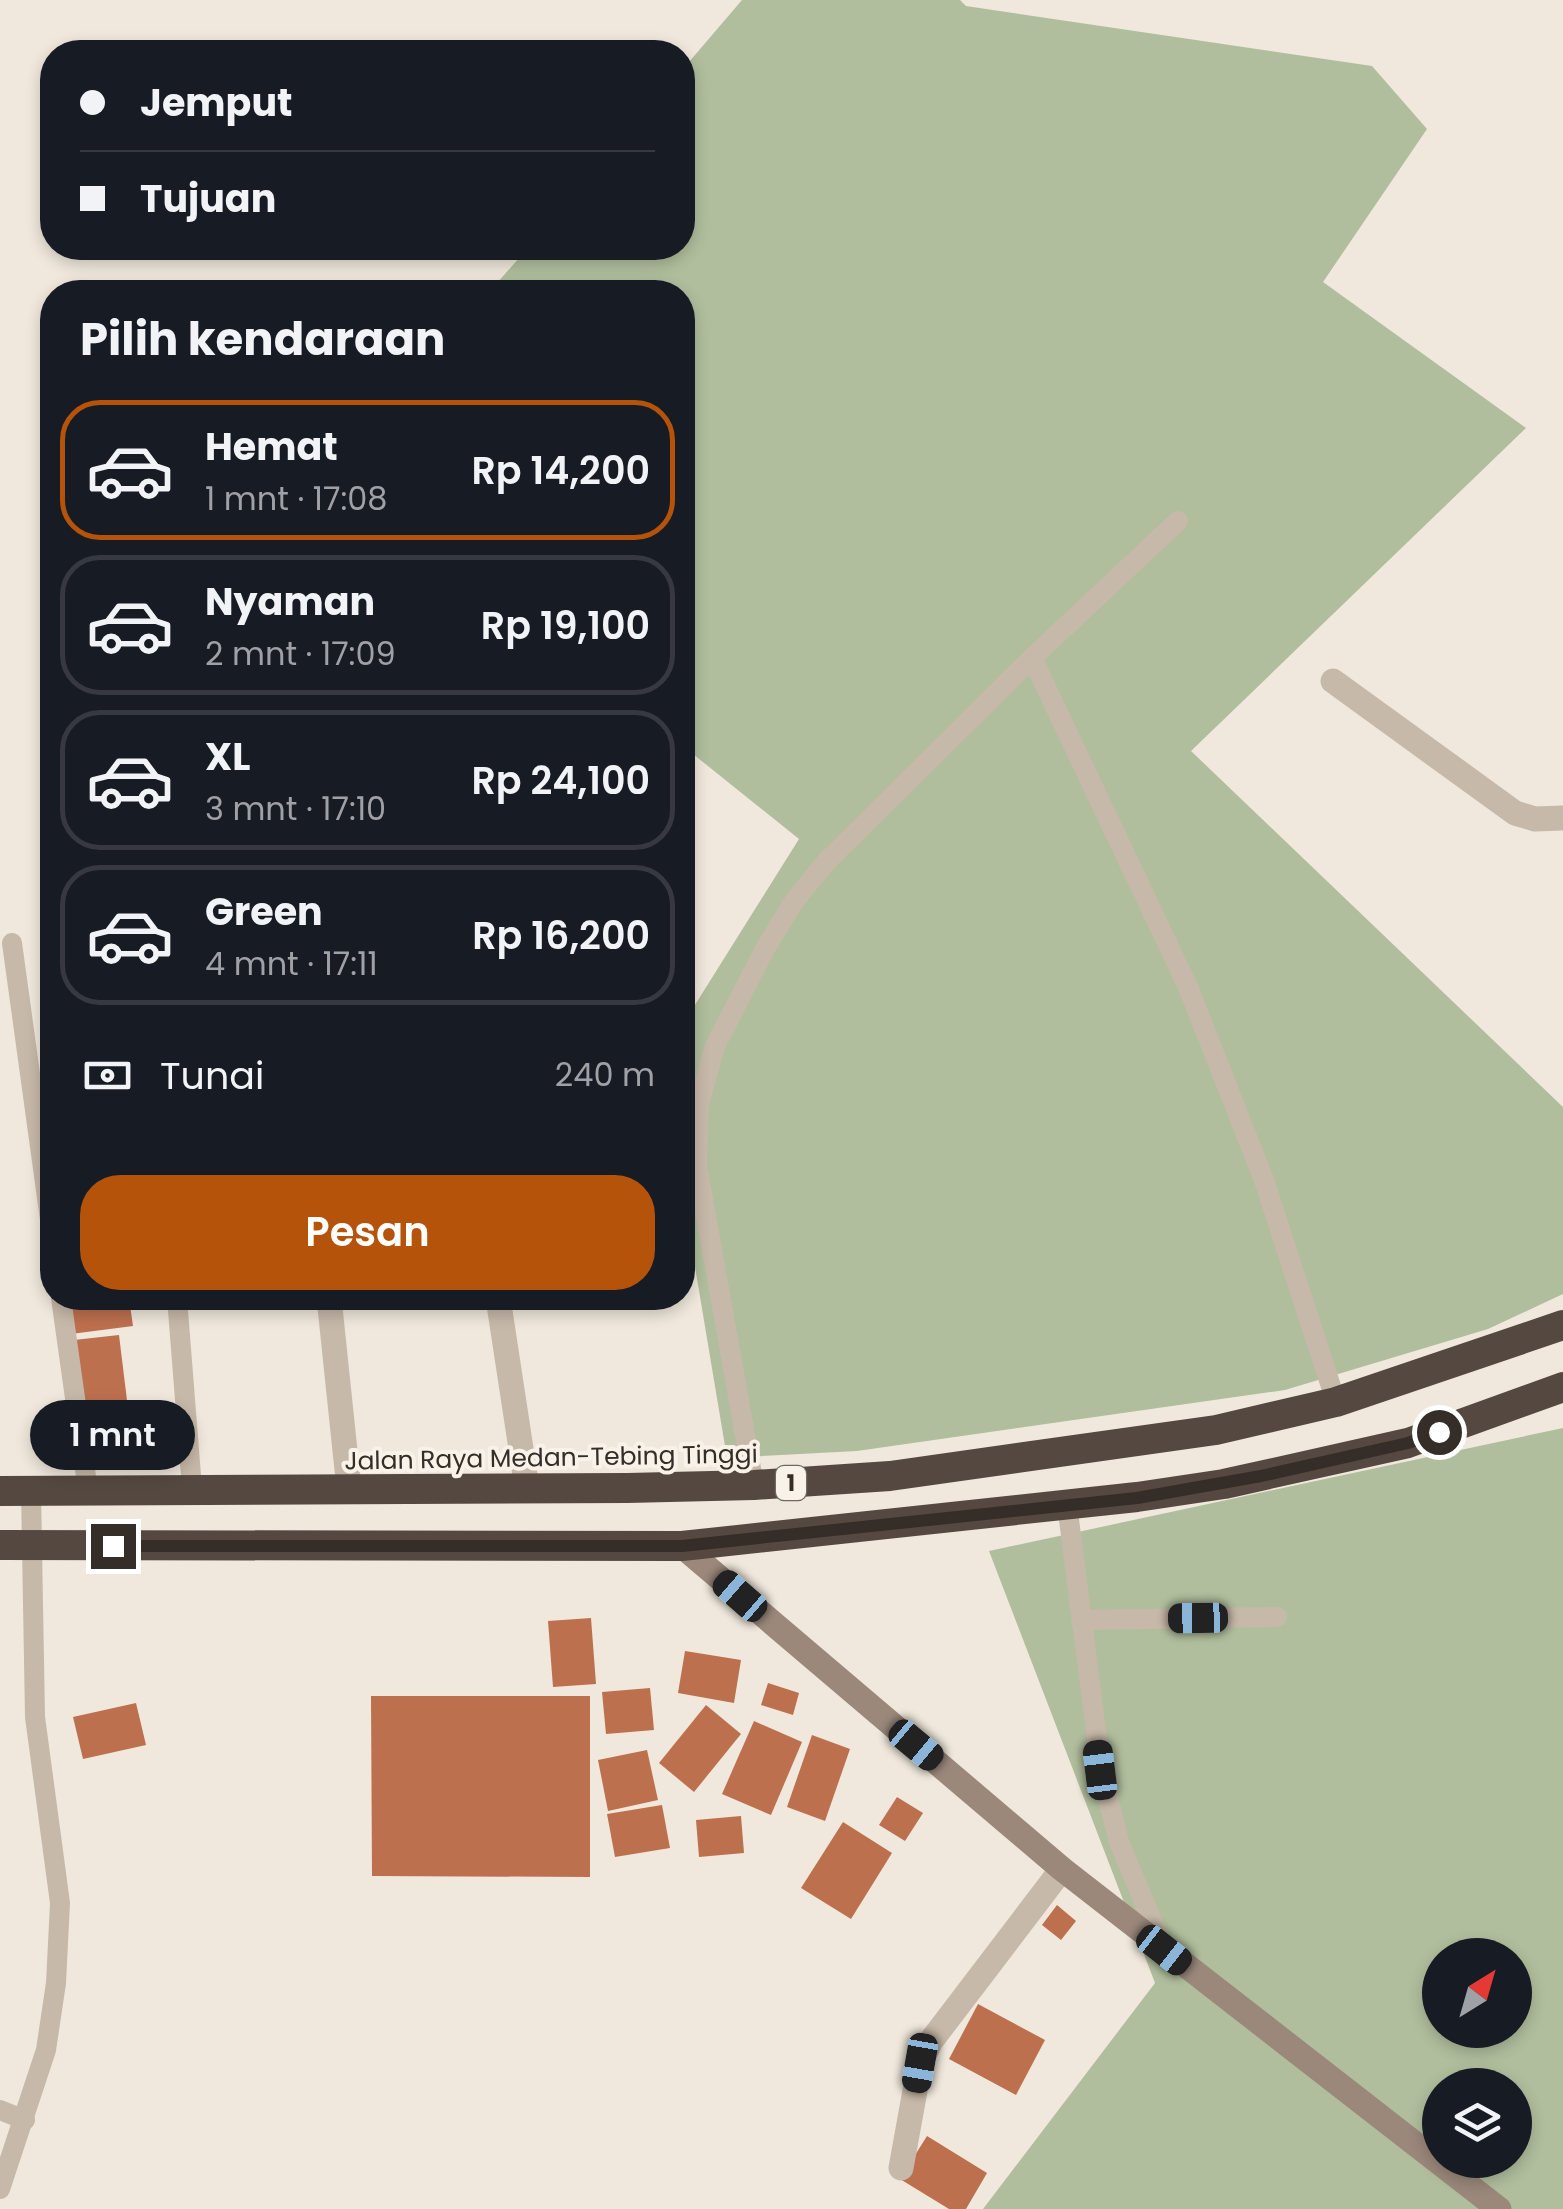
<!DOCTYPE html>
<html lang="id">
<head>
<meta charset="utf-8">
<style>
  :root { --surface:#171b24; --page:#242831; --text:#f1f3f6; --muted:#9ea1a6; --line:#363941; --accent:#b45309 }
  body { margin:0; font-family:Poppins,sans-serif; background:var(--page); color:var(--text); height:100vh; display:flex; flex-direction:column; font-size:38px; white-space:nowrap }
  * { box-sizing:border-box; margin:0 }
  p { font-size:32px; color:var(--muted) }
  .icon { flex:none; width:55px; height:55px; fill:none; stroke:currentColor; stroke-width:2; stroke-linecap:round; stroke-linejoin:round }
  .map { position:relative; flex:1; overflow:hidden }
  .sheet { position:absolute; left:40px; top:280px; width:655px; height:1030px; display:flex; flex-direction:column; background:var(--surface); border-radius:40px; box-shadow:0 5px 15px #0003 }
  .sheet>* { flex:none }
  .top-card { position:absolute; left:40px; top:40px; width:655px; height:220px; border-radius:40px; box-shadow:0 5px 15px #0003; display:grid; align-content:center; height:220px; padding:0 40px; background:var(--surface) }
  .needle { width:65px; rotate:37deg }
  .fabs { position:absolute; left:1422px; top:1938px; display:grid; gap:20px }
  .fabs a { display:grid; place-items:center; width:110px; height:110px; border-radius:50%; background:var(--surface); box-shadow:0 5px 15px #0003; font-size:50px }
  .end { position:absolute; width:45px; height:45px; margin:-22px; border:12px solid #352d28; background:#fff; box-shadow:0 0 0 5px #fff }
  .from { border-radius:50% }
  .bubble { position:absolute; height:70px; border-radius:35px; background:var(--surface); box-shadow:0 5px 15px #0003; font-size:32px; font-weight:600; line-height:70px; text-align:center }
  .car { position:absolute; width:30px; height:60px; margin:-30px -15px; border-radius:12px; box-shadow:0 0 8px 2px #0007; background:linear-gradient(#222 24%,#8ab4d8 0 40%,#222 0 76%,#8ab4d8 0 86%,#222 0) }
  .top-card b { display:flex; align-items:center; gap:35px; height:95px; font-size:38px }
  .top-card b+b { border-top:2px solid var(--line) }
  .top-card i { width:25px; height:25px; background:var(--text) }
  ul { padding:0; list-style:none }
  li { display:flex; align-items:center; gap:30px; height:140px; margin:0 20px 15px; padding:0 20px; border:5px solid var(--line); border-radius:40px }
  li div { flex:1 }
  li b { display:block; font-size:38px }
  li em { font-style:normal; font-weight:600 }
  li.on { border-color:var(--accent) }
  li>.icon { width:90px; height:90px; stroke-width:1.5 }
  h2 { padding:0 40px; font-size:45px; line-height:120px }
  .pay { display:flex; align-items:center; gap:25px; height:110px; padding:0 40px; font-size:38px }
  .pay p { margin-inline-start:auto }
  .primary-button { display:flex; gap:20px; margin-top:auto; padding:20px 40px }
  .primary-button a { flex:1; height:115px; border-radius:40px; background:var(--accent); color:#fff; font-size:40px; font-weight:600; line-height:115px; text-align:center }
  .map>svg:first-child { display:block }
</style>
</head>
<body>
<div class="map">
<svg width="1563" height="2209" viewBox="0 0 1563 2209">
  <rect width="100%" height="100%" fill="#f0e8dc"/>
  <g fill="#b1be9d" fill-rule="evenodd">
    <path d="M742 0H960L966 6 1372 66 1427 129 1323 282 1526 428 1191 751 1563 1107V1294L1488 1329 1285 1390 857 1451 727 1458 683 1195V1024L799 839 683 746 682 292H489L528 248H682L683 69Z"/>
    <path d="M1563 1428V2209H983L1155 1983 989 1551ZM1440 1955H1515V2030H1440ZM1440 2085H1515V2160H1440Z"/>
  </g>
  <g fill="#bd704e">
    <path d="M66 1298H129L133 1326 71 1334Z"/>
    <path d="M119 1335 131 1433 85 1438 74 1340Z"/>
    <path d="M591 1618 596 1684 553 1687 548 1621Z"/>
    <path d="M685 1651 741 1660 734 1703 678 1693Z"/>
    <path d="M768 1683 799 1693 793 1715 761 1705Z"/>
    <path d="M650 1688 654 1730 606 1734 602 1692Z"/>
    <path d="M371 1696H590V1877L372 1876Z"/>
    <path d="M136 1703 146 1745 83 1759 73 1717Z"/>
    <path d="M706 1705 741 1734 694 1792 659 1763Z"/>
    <path d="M754 1721 802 1742 771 1815 722 1794Z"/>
    <path d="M812 1735 850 1749 825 1821 787 1807Z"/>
    <path d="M647 1750 658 1800 608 1811 598 1760Z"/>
    <path d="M897 1797 923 1813 905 1841 879 1825Z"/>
    <path d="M662 1805 670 1848 615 1857 607 1814Z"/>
    <path d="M741 1816 744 1853 699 1857 696 1820Z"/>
    <path d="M843 1822 892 1853 851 1919 801 1888Z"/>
    <path d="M1057 1905 1076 1921 1061 1940 1042 1925Z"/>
    <path d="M978 2004 1045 2040 1016 2095 949 2059Z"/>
    <path d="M927 2136 987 2173 966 2209H949L900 2179Z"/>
  </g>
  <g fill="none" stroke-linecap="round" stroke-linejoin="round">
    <g stroke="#c7b9a9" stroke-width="20">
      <path d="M1032 658 1188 987 1264 1180 1336 1402"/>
      <path d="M12 943 52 1234"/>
      <path d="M61 1298 88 1491"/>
      <path d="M177 1298 192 1488"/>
      <path d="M754 1485 697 1166 699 1104 715 1046 766 947 795 900 826 862 1032 658 1178 521"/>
      <path d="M1067 1504 1101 1770 1119 1842 1164 1949"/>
      <path d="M1081 1620 1277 1617"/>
      <path d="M0 2110 25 2120"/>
      <path d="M0 2189 46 2050 56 1983 60 1903 35 1717 31 1490"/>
    </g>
    <g stroke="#c7b9a9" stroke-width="25">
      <path d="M1333 681 1515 813 1535 819 1563 818"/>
      <path d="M329 1298 349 1489"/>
      <path d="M498 1298 527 1488"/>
      <path d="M901 2168 920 2063 931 2041 1062 1869"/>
    </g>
    <path stroke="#9b887b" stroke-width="25" d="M682 1546 1062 1869 1499 2209"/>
    <g stroke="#554840" stroke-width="30">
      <path d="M0 1491 627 1488 754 1485 890 1476 1216 1430 1336 1402 1563 1325"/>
      <path d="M0 1545 682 1546 1137 1497 1224 1484 1408 1443 1563 1387"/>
    </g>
  </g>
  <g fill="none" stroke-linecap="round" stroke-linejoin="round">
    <path stroke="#352d28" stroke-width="12" d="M113 1546H682L1137 1498 1261 1476 1408 1443 1439 1432"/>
  </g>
  <g text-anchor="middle" stroke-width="8" stroke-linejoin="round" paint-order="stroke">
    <rect fill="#f8f2e8" stroke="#706862" stroke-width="2.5" x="776" y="1466" width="30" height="34" rx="8"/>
    <g font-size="22" font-weight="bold" fill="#352d28">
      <text x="791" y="1491">1</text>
    </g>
    <g font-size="25" fill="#352d28" stroke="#f8f2e8">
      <text transform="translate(551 1457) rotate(-1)" y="9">Jalan Raya Medan-Tebing Tinggi</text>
    </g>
  </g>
</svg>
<div class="fabs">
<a><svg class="needle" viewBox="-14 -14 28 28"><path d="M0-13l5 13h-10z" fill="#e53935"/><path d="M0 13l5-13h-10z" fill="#9ea1a6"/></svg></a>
<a><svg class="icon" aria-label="layers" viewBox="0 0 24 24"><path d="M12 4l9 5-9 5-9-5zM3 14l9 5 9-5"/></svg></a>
</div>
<i class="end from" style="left:1439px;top:1432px"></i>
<i class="end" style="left:113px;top:1546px"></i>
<div class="bubble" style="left:30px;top:1400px;width:165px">1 mnt</div>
<i class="car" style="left:740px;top:1596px;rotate:311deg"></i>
<i class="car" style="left:1198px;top:1618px;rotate:269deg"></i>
<i class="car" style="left:916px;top:1745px;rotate:130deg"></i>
<i class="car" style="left:1100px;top:1770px;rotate:353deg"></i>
<i class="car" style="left:1164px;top:1950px;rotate:128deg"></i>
<i class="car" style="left:920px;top:2063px;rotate:190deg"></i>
<div class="top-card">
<b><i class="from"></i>Jemput</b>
<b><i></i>Tujuan</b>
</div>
<section class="sheet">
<h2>Pilih kendaraan</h2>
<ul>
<li class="on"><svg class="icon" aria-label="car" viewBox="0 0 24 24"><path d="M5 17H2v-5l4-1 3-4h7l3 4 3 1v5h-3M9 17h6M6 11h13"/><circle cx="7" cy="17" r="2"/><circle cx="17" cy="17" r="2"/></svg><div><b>Hemat</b><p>1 mnt · 17:08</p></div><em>Rp 14,200</em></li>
<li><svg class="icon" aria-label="car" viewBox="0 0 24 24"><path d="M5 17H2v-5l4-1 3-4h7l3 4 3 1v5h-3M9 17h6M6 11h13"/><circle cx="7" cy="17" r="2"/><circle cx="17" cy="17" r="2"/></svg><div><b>Nyaman</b><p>2 mnt · 17:09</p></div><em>Rp 19,100</em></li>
<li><svg class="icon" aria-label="car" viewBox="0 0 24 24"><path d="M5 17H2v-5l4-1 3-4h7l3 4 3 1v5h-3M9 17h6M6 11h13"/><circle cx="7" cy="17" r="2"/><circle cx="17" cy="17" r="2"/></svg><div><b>XL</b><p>3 mnt · 17:10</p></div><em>Rp 24,100</em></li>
<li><svg class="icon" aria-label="car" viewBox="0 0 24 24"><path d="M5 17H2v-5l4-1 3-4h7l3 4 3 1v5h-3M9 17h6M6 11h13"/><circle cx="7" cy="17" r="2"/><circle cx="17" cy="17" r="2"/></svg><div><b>Green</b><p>4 mnt · 17:11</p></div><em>Rp 16,200</em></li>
</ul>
<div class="pay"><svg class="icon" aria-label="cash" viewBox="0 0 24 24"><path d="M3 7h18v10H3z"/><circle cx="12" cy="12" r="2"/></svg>Tunai<p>240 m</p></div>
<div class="primary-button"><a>Pesan</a></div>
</section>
</div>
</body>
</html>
